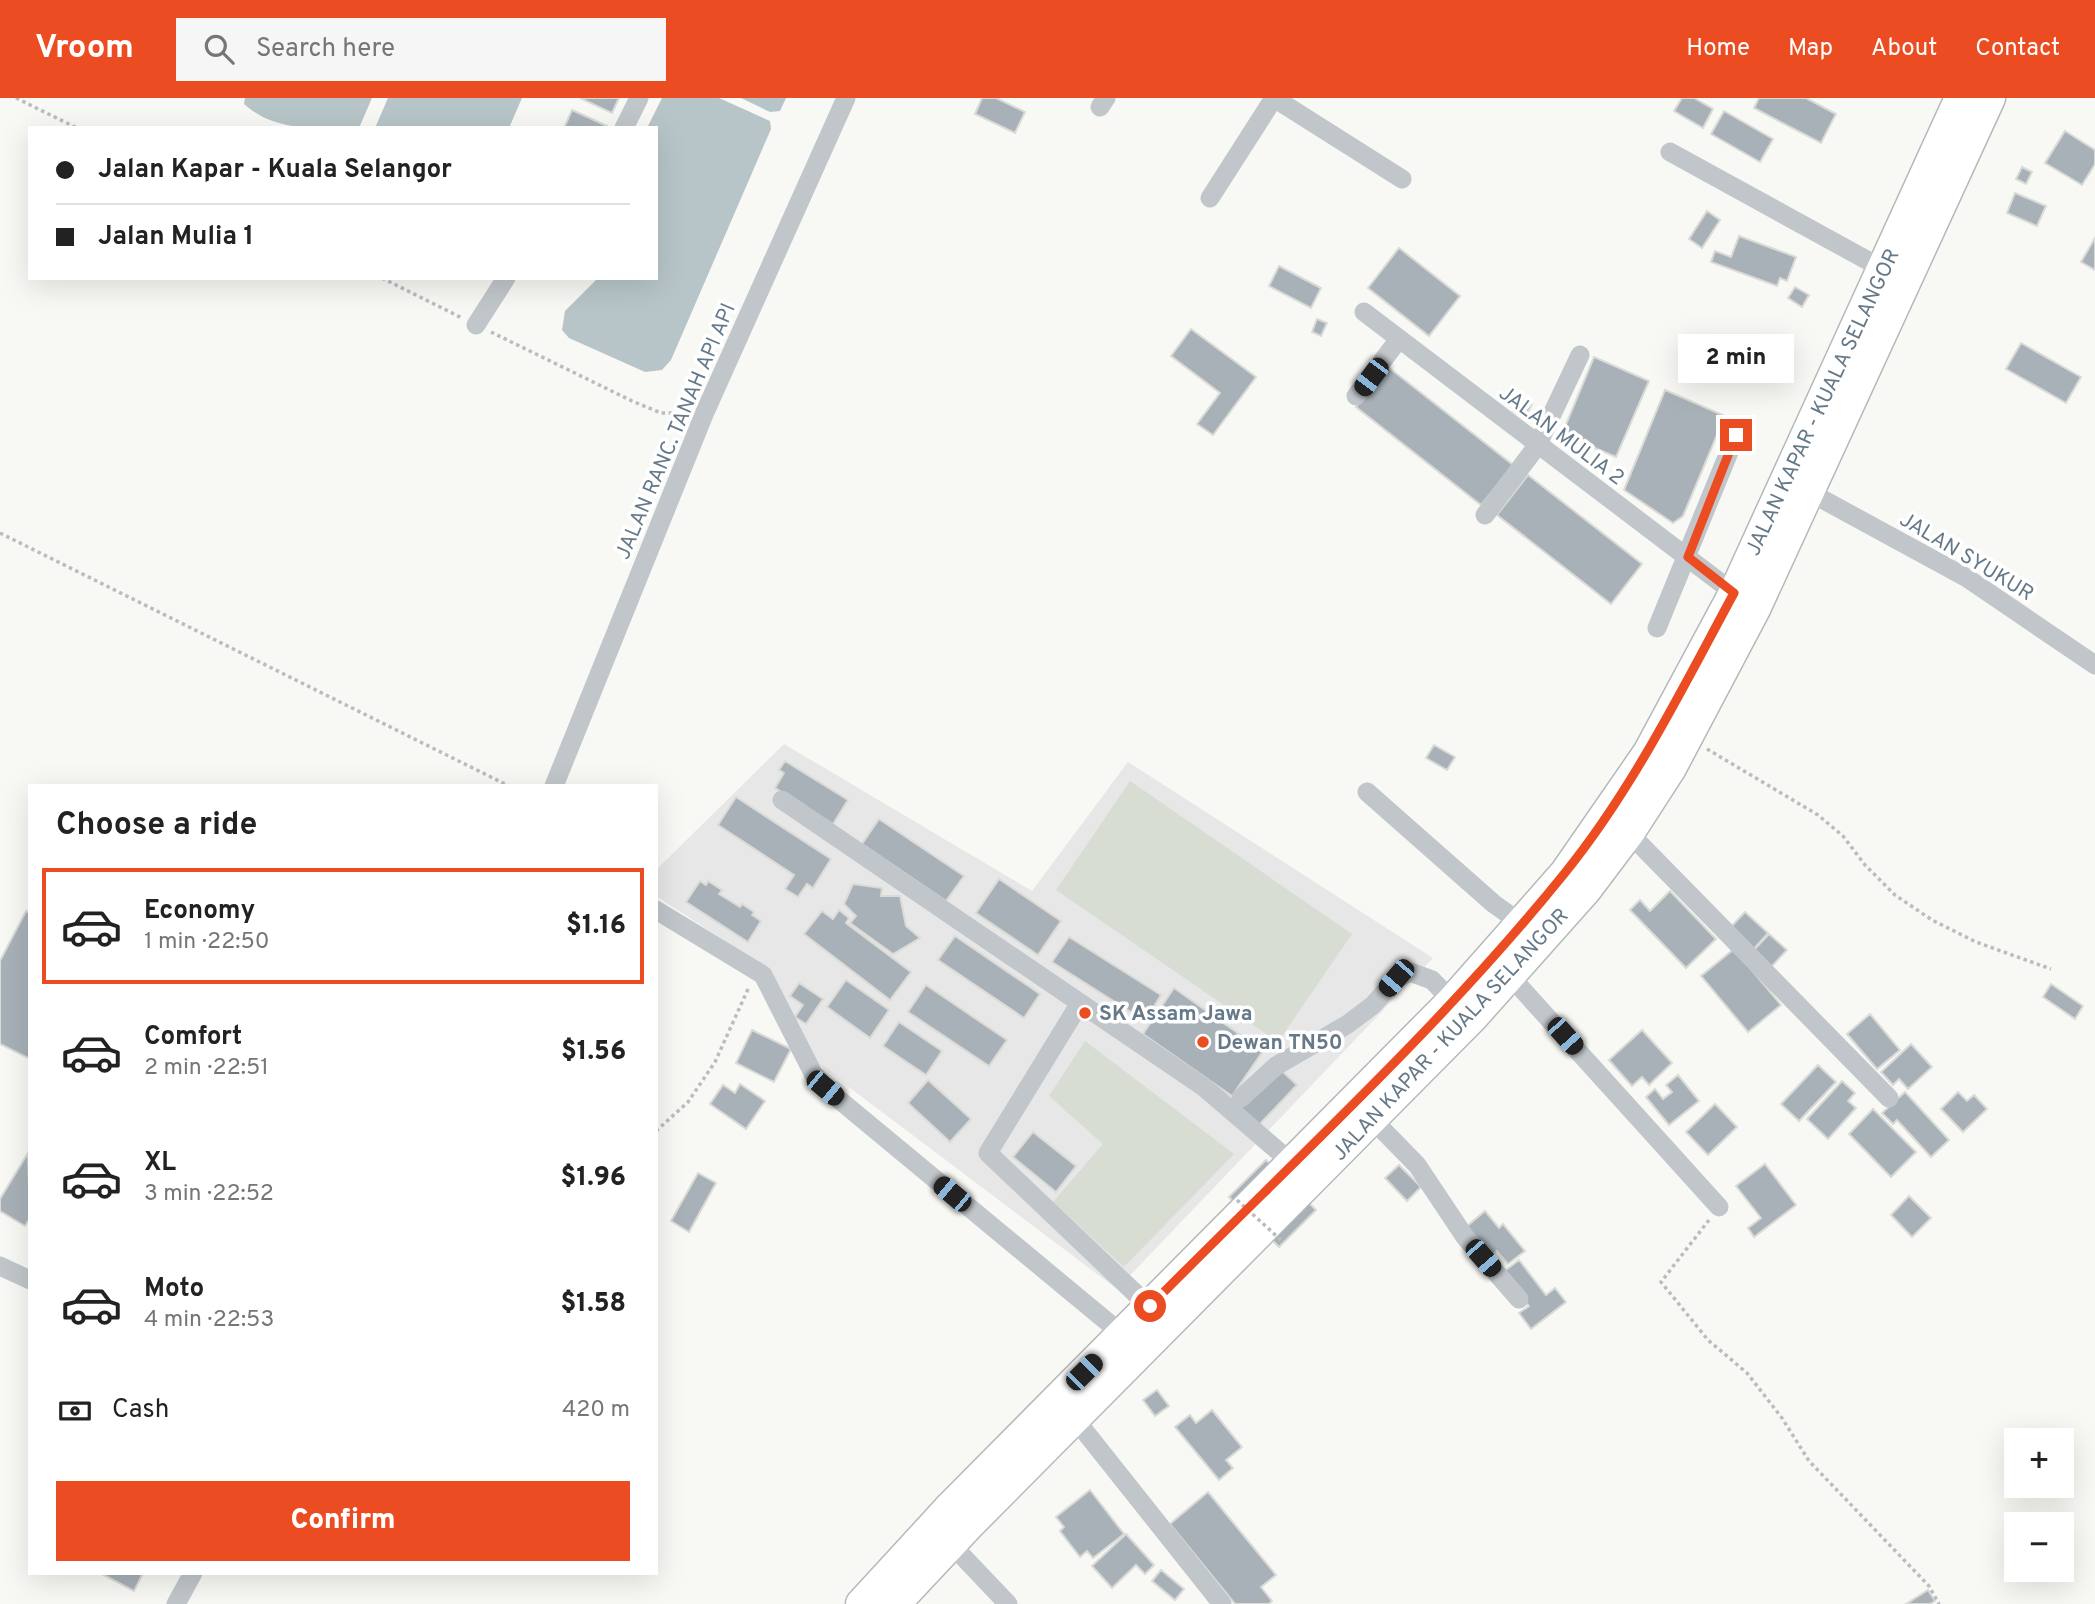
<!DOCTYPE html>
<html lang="en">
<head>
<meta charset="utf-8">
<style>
  :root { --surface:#fff; --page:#f6f6f6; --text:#222; --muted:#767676; --line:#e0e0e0; --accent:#ec4c21 }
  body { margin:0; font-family:Overpass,sans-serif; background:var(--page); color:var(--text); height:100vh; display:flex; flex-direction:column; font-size:26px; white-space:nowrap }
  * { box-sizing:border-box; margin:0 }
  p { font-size:23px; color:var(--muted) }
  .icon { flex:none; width:38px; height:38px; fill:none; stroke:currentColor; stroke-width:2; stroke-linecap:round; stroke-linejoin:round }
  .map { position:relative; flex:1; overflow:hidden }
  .panel { position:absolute; left:28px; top:686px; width:630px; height:791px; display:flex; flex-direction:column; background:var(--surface); border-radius:0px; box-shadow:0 7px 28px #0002 }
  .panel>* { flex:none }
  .top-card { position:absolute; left:28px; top:28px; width:630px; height:154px; border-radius:0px; box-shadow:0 7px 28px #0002; display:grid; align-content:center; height:154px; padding:0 28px; background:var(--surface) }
  .buttons { position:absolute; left:2004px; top:1330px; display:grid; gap:14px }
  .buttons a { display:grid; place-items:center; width:70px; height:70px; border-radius:0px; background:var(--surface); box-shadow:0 7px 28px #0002; font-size:35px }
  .end { position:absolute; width:32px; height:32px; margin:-16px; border:9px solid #ec4c21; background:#fff; box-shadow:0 0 0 4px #fff }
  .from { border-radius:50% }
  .bubble { position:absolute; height:49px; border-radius:0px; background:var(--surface); box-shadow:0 7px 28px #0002; font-size:23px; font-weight:800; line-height:49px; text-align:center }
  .car { position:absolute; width:21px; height:42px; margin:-21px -10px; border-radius:9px; box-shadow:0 0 5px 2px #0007; background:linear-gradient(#222 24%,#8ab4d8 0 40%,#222 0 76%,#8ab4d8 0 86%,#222 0) }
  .top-card b { display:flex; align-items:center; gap:24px; height:66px; font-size:26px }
  .top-card b+b { border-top:2px solid var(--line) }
  .top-card i { width:18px; height:18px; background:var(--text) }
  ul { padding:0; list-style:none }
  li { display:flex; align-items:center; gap:21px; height:116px; margin:0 14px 10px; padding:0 14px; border:4px solid transparent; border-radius:0px }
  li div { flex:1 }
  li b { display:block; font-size:26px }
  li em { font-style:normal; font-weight:800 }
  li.on { border-color:var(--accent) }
  li>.icon { width:63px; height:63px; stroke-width:1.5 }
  h2 { padding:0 28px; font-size:32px; line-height:84px }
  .pay { display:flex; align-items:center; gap:18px; height:77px; padding:0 28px; font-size:26px }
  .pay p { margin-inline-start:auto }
  .cta { display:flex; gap:14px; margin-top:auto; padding:14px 28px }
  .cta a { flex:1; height:80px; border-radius:0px; background:var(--accent); color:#fff; font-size:28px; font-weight:800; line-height:80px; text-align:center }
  header { display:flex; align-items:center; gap:42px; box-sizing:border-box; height:98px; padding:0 35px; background:var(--accent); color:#fff }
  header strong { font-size:33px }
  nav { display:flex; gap:38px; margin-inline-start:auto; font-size:24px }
  .search { width:490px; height:63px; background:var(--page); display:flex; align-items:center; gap:18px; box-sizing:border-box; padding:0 24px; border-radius:0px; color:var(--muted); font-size:26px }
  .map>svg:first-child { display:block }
</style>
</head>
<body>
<header>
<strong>Vroom</strong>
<div class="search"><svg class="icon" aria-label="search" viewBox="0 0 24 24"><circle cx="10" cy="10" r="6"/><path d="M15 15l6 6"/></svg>Search here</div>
<nav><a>Home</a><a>Map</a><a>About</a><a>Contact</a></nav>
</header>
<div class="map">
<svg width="2095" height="1506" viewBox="0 0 2095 1506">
  <rect width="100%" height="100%" fill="#f8f8f5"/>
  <path fill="#e6e7e6" d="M784 646 1032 793 1128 664 1433 860 1117 1191 813 962 765 869 656 798V772Z"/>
  <g fill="#d8ddd4">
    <path d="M1130 683 1352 836 1278 944 1056 792Z"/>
    <path d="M1085 943 1234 1056 1124 1169 1053 1104 1103 1046 1049 998Z"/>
  </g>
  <g fill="#b7c5c9">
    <path d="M245 0H372L359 30C320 30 276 35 244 6Z"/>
    <path d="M388 0H522L509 30H375Z"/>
    <path d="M662 0H719L770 23 771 31 671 262 662 272 645 274 569 240 562 232 565 213 598 180H656V30H647Z"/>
    <path d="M741 0H786L780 13 770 14Z"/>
  </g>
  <g fill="#a7b1b7" stroke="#dadad7" stroke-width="2">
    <path d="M580 0H619L612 15Z"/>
    <path d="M982 0H996L1025 14 1015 35 975 16Z"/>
    <path d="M1682 0H1694L1713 11 1703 30 1674 13Z"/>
    <path d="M1759 0H1806L1836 16 1821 45 1754 10Z"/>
    <path d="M572 12 607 28V30H564Z"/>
    <path d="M1724 13 1773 41 1760 64 1711 36Z"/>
    <path d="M2065 33 2095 52V66L2082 87 2045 65Z"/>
    <path d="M2022 69 2032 74 2026 86 2016 81Z"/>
    <path d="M2015 95 2046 108 2037 128 2007 115Z"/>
    <path d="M1707 113 1720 122 1702 150 1689 141Z"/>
    <path d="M1739 138 1796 159 1787 183 1780 180 1777 188 1711 164 1715 153 1731 159Z"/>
    <path d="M2095 140V172L2081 164Z"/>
    <path d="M1399 150 1460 198 1429 238 1368 190Z"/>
    <path d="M1279 168 1321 190 1311 210 1269 188Z"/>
    <path d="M1795 189 1809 197 1802 209 1788 200Z"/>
    <path d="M1317 221 1327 225 1321 238 1312 234Z"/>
    <path d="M1191 231 1256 279 1213 337 1197 326 1220 295 1171 258Z"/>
    <path d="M2021 245 2081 279 2066 305 2006 271Z"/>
    <path d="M1594 259 1649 283 1616 359 1562 336Z"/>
    <path d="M1388 269 1513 367 1481 407 1356 309Z"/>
    <path d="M1665 292 1725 318 1683 418 1673 425 1624 392Z"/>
    <path d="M1521 300 1532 306 1525 320 1513 313Z"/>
    <path d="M1528 377 1642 466 1611 506 1497 417Z"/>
    <path d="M1434 647 1455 659 1447 672 1426 660Z"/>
    <path d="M785 663 848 702 833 726 775 690 784 675 779 672Z"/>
    <path d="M736 699 831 761 813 790 807 786 798 799 785 791 794 777 718 727Z"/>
    <path d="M879 721 964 778 946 803 862 746Z"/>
    <path d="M999 781 1061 823 1038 857 976 815Z"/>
    <path d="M700 783 706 787 708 783 722 792 719 796 740 809 742 806 754 814 752 817 761 823 748 844 686 804Z"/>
    <path d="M853 786 882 790 881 798H900L906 828 920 840 893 856 850 825 856 818 844 806Z"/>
    <path d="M1670 793 1716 841 1686 870 1630 812 1640 802 1650 813Z"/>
    <path d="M839 812 849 820 846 825 911 874 890 902 804 836 822 813 833 821Z"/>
    <path d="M26 813 30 815V961L0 946V863Z"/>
    <path d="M1745 814 1768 835 1753 852 1729 831Z"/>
    <path d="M1769 836 1787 852 1771 869 1753 853Z"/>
    <path d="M955 838 1040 896 1024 920 938 862Z"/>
    <path d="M1069 839 1161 897 1145 923 1052 864Z"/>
    <path d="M1734 851 1781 907 1748 934 1701 878Z"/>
    <path d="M846 882 889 912 870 940 827 909Z"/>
    <path d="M799 885 823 901 806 926 795 919 803 907 790 898Z"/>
    <path d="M2051 886 2083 908 2075 921 2043 899Z"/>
    <path d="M926 887 1007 942 989 968 908 914Z"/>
    <path d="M1174 890 1263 953 1232 998 1143 936Z"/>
    <path d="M1870 916 1900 952 1877 971 1847 936Z"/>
    <path d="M899 924 942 953 926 977 883 948Z"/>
    <path d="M752 932 791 951 774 984 736 965Z"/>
    <path d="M1642 932 1672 965 1649 987 1642 979 1632 988 1609 962Z"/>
    <path d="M1911 946 1932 969 1908 991 1899 981 1893 987 1881 974Z"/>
    <path d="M1818 967 1836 984 1799 1023 1781 1006Z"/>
    <path d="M1279 970 1297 987 1258 1028 1240 1011Z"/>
    <path d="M1678 977 1699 1003 1669 1027 1646 999 1655 991 1663 1001 1672 994 1666 987Z"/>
    <path d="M928 982 971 1021 950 1044 908 1005Z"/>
    <path d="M1842 983 1855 995 1848 1003 1856 1010 1828 1041 1807 1021Z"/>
    <path d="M740 986 765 1003 746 1031 710 1006 723 987 735 995Z"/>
    <path d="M1905 994 1949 1042 1931 1059 1897 1022 1893 1026 1882 1015Z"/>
    <path d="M1958 994 1967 1003 1974 997 1987 1011 1963 1034 1941 1011Z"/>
    <path d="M1715 1006 1737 1029 1708 1057 1686 1034Z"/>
    <path d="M1873 1011 1916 1054 1891 1079 1849 1036Z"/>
    <path d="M1033 1034 1076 1068 1056 1094 1013 1059Z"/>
    <path d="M28 1055 30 1120 25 1128 0 1113V1101Z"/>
    <path d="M1266 1062 1316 1112 1279 1149 1229 1099Z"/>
    <path d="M1765 1066 1796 1107 1754 1139 1748 1130 1761 1120 1736 1088Z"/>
    <path d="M1399 1067 1421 1089 1407 1103 1385 1080Z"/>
    <path d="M698 1075 716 1085 689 1134 671 1123Z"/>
    <path d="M1909 1098 1931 1120 1912 1139 1891 1117Z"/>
    <path d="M1485 1113 1499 1130 1503 1126 1525 1153 1508 1166 1497 1153 1490 1159 1466 1129Z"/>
    <path d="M1519 1162 1546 1197 1555 1190 1566 1204 1531 1231 1519 1215 1529 1208 1502 1175Z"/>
    <path d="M1157 1292 1169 1308 1155 1318 1143 1302Z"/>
    <path d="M1212 1312 1242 1349 1226 1362 1233 1370 1219 1382 1175 1329 1190 1317 1196 1325Z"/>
    <path d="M1090 1392 1124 1436 1093 1460 1087 1453 1080 1459 1060 1433 1064 1429 1056 1419Z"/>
    <path d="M1208 1394 1276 1477 1261 1489 1272 1503 1269 1506H1235L1170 1426Z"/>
    <path d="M1126 1436 1154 1467 1145 1476 1136 1467 1112 1490 1092 1468Z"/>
    <path d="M1161 1472 1184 1491 1175 1502 1152 1483Z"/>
    <path d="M100 1475H143L134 1493Z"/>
    <path d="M1928 1492 1935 1503 1930 1506H1906Z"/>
  </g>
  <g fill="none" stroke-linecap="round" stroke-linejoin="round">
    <defs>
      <g id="highway">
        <path d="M861 1506 951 1408 1452 903 1565 775 1648 655 1734 495 1960 0"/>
        <path d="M895 1506 969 1427 1472 920 1586 792 1629 735 1671 670 1755 511 1990 0"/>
      </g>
    </defs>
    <use href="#highway" stroke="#b4b9bc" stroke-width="33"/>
    <g stroke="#b9bdc0" stroke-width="3.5" stroke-dasharray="3.5 3.5" stroke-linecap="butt">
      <path d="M16 0 77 30"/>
      <path d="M382 180 462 220"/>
      <path d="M491 234 632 303 661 315H685"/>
      <path d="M0 435 509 688"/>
      <path d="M1707 651 1818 717 1843 738 1865 767 1895 797 1932 822 1976 844 2051 871"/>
      <path d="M656 1033 688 1004 715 964 749 889"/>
      <path d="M1709 1122 1661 1184 1708 1242 1747 1275 1782 1320 1809 1363 1929 1488 1939 1506"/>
    </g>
    <g stroke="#c1c6ca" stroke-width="19">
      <path d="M1274 0 1402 81"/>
      <path d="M1100 9 1106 0"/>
      <path d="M624 30 639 0"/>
      <path d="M1670 54 1883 171"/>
      <path d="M1210 100 1274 0"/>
      <path d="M1364 214 1742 501"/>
      <path d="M476 227 506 180"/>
      <path d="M1356 298 1399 241"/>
      <path d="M1811 395 1967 480 2095 567"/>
      <path d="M1485 417 1537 348 1580 257"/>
      <path d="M1657 530 1736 337"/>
      <path d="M554 688 705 314 846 0"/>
      <path d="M1367 694 1494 806 1521 825"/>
      <path d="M782 702 1205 990 1292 1065"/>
      <path d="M1629 735 1889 1000"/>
      <path d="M656 812 763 877 814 977 825 990 1122 1236"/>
      <path d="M1510 878 1719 1109"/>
      <path d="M1080 905 988 1055 1156 1215"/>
      <path d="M1241 1000 1276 968 1348 926 1373 907 1397 880 1410 874 1432 882 1452 903"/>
      <path d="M1372 1021 1417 1067 1465 1139 1519 1201"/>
      <path d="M0 1168 30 1182"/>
      <path d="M1075 1321 1222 1506"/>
      <path d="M951 1446 1008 1506"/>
      <path d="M176 1506 193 1475"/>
    </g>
    <use href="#highway" stroke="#fff" stroke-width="30"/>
    <path stroke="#b9bdc0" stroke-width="3.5" stroke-dasharray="3.5 3.5" stroke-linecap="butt" d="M1237 1102 1282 1143"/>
  </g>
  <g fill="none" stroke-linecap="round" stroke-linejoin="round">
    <path stroke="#ec4c21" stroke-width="9" d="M1150 1208C1289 1067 1440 930 1564 776 1633 691 1682 591 1734 495L1688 459 1736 337"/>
  </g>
  <g fill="#ec4c21" stroke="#fff" stroke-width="2.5">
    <circle cx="1085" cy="915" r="7"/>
    <circle cx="1203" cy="944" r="7"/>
  </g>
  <g text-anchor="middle" stroke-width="7" stroke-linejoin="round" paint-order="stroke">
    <g font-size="21" fill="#657988" stroke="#fff">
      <text transform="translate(1822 304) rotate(-65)" y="7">JALAN KAPAR - KUALA SELANGOR</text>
      <text transform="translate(675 333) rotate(-67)" y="7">JALAN RANC. TANAH API API</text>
      <text transform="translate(1562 337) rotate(37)" y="7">JALAN MULIA 2</text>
      <text transform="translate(1967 458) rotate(31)" y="7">JALAN SYUKUR</text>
      <text transform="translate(1450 936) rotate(-47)" y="7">JALAN KAPAR - KUALA SELANGOR</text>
    </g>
    <g font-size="21" font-weight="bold" fill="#657988" stroke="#fff" text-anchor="start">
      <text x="1099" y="922">SK Assam Jawa</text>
      <text x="1217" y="951">Dewan TN50</text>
    </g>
  </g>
</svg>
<div class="buttons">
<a>+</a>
<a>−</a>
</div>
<i class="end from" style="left:1150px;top:1208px"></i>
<i class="end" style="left:1736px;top:337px"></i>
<div class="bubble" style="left:1678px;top:236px;width:116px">2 min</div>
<i class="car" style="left:1371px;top:279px;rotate:217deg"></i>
<i class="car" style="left:1396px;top:880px;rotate:221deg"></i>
<i class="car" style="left:1565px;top:938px;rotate:138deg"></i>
<i class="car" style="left:825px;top:990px;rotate:130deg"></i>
<i class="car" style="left:952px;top:1096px;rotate:310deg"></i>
<i class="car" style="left:1483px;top:1160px;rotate:139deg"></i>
<i class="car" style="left:1084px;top:1274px;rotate:45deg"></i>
<div class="top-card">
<b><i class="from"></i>Jalan Kapar - Kuala Selangor</b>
<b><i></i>Jalan Mulia 1</b>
</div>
<section class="panel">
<h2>Choose a ride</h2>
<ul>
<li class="on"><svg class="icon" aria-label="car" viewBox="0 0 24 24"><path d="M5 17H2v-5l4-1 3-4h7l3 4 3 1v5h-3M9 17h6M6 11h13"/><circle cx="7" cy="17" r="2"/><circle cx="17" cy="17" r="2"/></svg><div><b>Economy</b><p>1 min · 22:50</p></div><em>$1.16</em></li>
<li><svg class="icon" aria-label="car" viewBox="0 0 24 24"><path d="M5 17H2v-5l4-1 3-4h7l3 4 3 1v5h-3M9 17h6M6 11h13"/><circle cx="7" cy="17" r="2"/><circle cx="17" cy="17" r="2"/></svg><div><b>Comfort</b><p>2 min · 22:51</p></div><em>$1.56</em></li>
<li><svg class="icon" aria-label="car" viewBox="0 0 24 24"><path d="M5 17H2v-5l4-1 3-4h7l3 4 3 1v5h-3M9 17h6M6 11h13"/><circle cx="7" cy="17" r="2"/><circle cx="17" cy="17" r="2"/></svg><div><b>XL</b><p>3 min · 22:52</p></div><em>$1.96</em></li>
<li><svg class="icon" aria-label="car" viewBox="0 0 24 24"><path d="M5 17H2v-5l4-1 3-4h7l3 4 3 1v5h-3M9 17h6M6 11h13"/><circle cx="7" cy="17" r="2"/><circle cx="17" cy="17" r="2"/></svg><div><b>Moto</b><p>4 min · 22:53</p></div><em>$1.58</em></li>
</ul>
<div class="pay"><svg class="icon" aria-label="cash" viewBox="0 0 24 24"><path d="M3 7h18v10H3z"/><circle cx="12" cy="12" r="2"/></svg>Cash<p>420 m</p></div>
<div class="cta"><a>Confirm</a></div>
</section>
</div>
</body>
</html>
